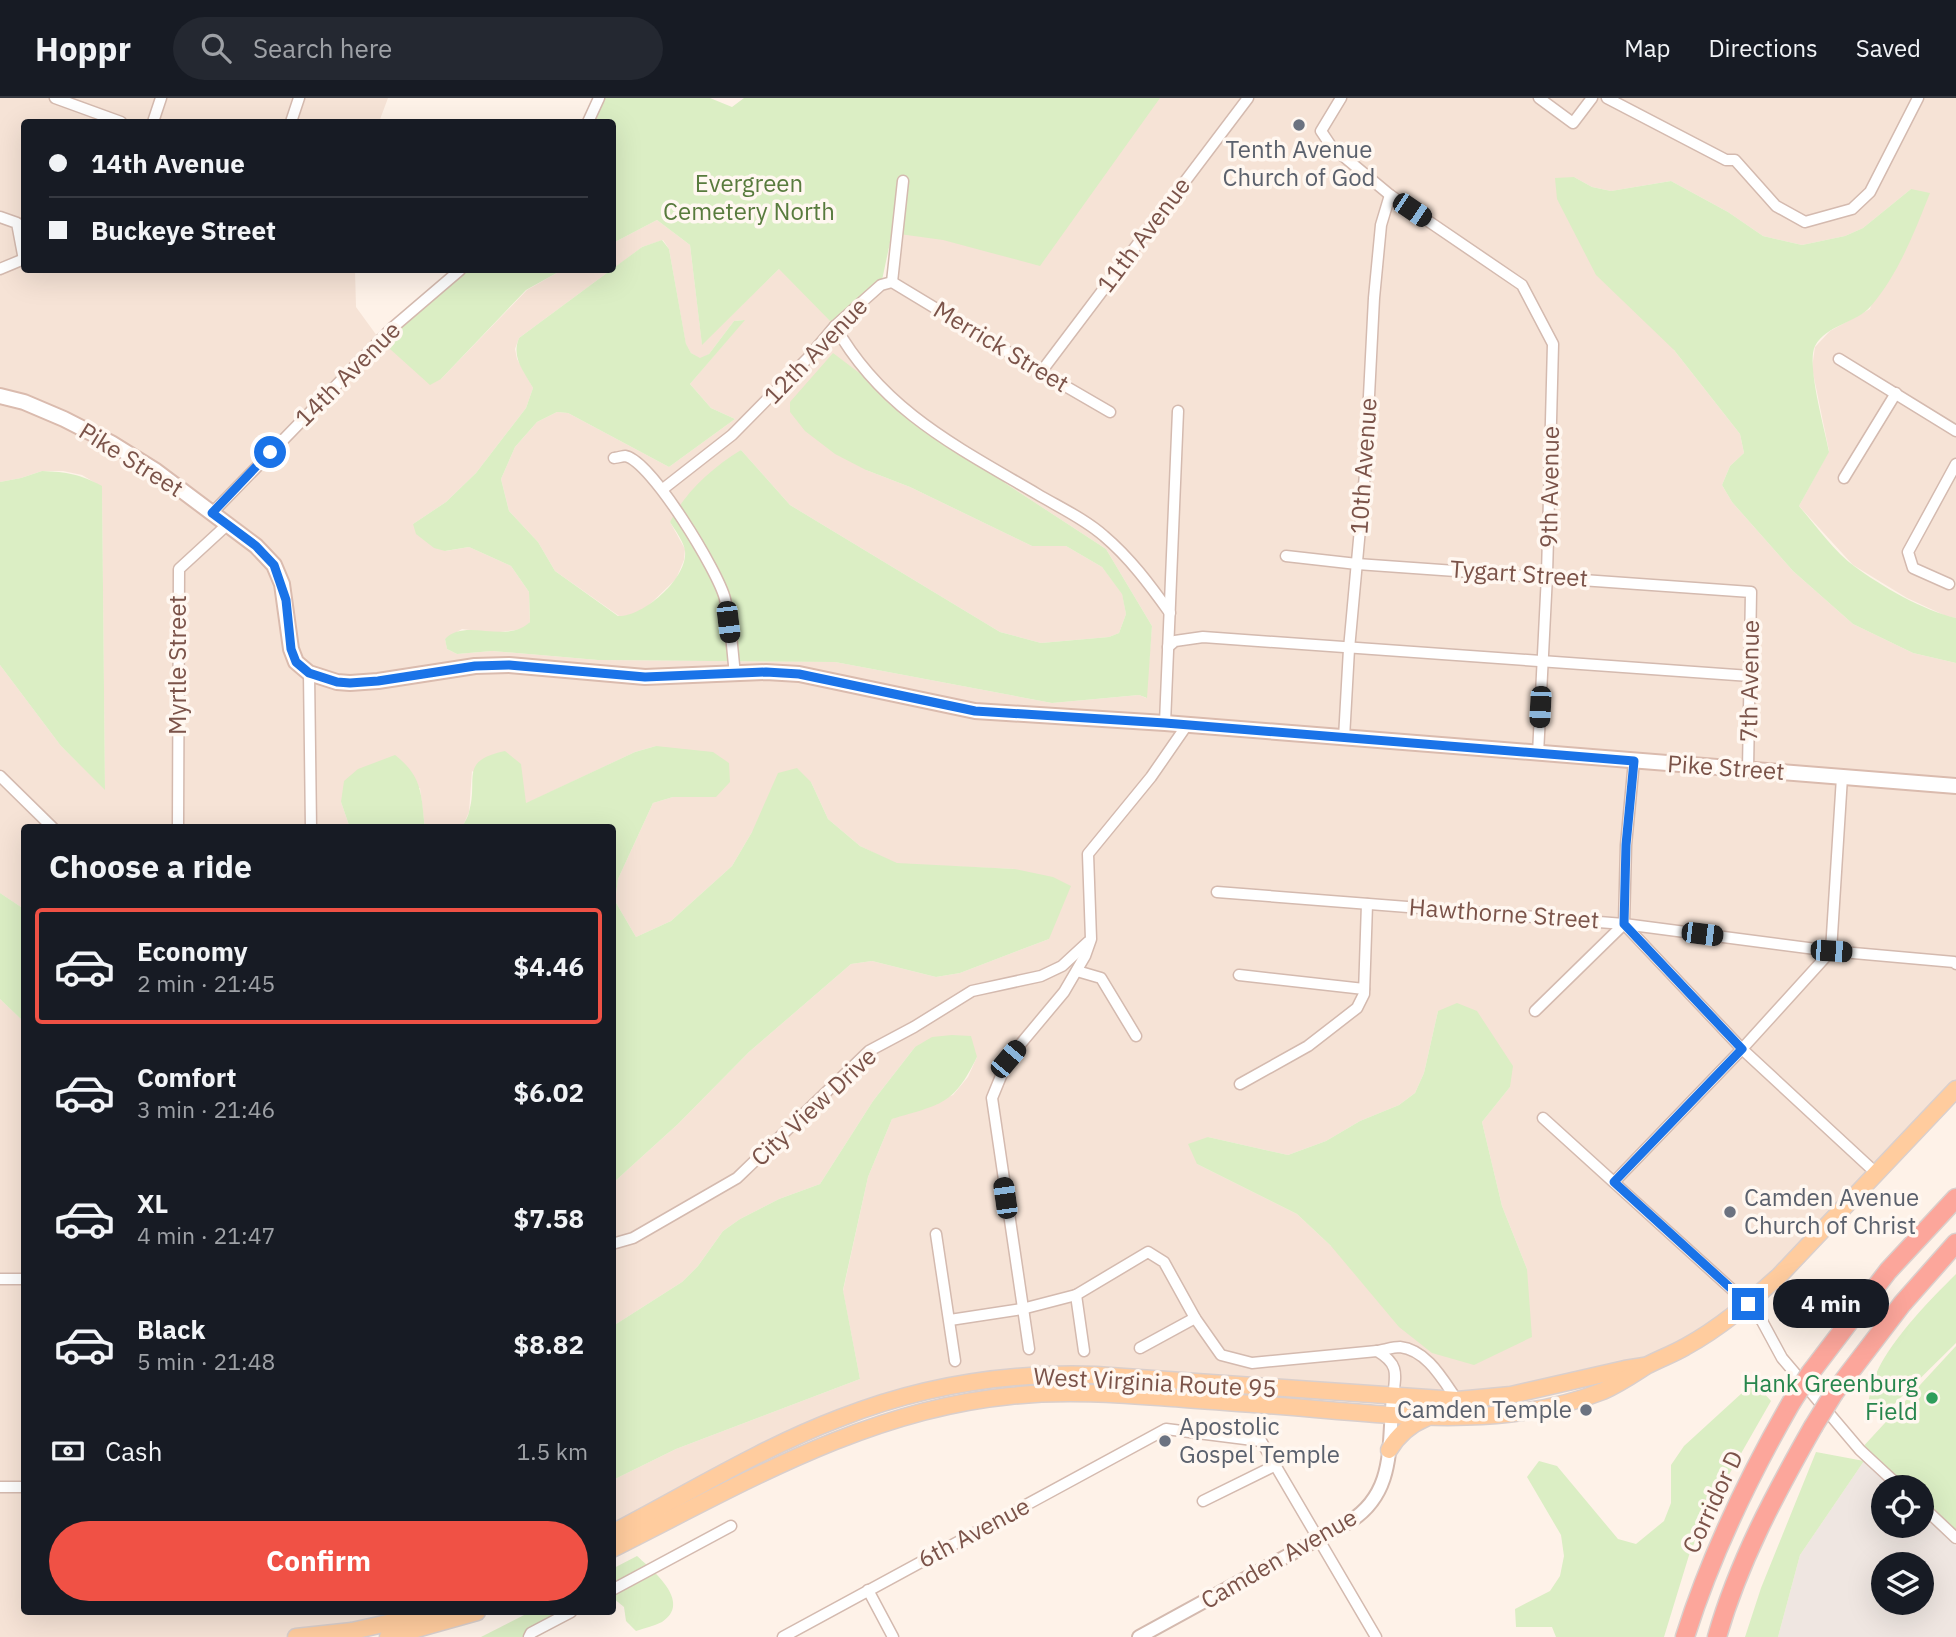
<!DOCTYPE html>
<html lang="en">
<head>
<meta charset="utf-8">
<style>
  :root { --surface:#171b24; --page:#242831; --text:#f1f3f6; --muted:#9ea1a6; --line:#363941; --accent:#f05145 }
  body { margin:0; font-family:"IBM Plex Sans",sans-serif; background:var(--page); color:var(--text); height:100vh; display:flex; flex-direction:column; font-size:26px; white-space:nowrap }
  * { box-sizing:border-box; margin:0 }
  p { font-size:23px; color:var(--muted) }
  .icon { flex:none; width:38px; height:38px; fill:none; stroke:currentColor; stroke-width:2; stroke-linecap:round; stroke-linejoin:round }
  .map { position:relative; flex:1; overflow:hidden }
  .details { position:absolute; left:21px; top:726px; width:595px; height:791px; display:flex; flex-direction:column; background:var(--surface); border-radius:7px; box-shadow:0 7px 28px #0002 }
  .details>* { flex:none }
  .hud { position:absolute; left:21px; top:21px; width:595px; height:154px; border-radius:7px; box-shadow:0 7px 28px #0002; display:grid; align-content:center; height:154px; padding:0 28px; background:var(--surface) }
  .buttons { position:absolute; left:1871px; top:1377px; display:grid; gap:14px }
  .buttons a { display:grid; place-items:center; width:63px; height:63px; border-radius:50%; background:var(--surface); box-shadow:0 7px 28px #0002; font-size:35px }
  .end { position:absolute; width:32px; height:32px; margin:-16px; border:9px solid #1a73e8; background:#fff; box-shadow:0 0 0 4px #fff }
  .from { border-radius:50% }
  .bubble { position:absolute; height:49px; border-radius:24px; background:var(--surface); box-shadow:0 7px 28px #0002; font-size:23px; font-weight:700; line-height:49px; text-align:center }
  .car { position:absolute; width:21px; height:42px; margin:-21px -10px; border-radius:9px; box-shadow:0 0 5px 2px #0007; background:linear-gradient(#222 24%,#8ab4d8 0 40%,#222 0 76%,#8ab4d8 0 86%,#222 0) }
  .hud b { display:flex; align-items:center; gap:24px; height:66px; font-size:26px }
  .hud b+b { border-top:2px solid var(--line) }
  .hud i { width:18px; height:18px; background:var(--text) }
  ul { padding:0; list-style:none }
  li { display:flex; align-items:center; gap:21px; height:116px; margin:0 14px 10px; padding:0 14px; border:4px solid transparent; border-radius:7px }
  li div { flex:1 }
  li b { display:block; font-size:26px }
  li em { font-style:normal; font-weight:700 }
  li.current { border-color:var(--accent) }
  li>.icon { width:63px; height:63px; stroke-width:1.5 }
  h2 { padding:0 28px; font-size:32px; line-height:84px }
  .pay { display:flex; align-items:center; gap:18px; height:77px; padding:0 28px; font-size:26px }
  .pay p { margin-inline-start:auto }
  .cta { display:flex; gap:14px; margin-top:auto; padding:14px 28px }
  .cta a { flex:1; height:80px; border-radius:42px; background:var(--accent); color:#fff; font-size:28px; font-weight:700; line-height:80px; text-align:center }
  header { display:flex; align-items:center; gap:42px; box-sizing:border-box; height:98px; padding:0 35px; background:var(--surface); border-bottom:2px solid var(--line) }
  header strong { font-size:33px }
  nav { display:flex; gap:38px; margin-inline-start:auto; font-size:24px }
  .search { width:490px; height:63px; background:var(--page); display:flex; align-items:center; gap:18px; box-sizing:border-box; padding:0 24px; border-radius:38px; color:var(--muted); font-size:26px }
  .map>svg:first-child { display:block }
</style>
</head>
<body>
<header>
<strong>Hoppr</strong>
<div class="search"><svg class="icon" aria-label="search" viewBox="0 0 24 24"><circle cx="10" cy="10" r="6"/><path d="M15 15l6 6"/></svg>Search here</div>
<nav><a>Map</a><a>Directions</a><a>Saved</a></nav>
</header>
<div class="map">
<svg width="1956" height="1539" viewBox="0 0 1956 1539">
  <rect width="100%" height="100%" fill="#fef2e8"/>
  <g fill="#f6e3d6" fill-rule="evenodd">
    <path d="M0 0H388L379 24H24V172H355L356 209 380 242 441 281 527 192 562 172H611L519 240 515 251 517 261 533 290 526 310 476 375 446 404 413 426 446 453 469 449 511 468 529 494 530 524 523 531 493 535 462 531 445 541 447 551 457 556 492 553 598 562 835 564 1052 605 1139 597 1146 600 1152 528 1106 451 1005 385 866 372 910 389 1032 448H1066L1102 469 1122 495 1126 516 1119 535 1109 539 1041 545 1000 534 790 407 741 352 670 424 685 451 684 462 676 481 646 510 628 519 619 518 555 473 538 444 509 413 501 381 515 349 537 324 557 314 568 315 669 369 735 321 711 310 690 286 744 222 734 223 709 256 700 261 691 255 686 247 669 151 663 142 642 149 613 171V145L657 122 690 147 702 246 779 171 892 183 929 0H1956V520L1946 518 1907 500 1853 467 1799 408 1829 353 1812 270 1815 249 1830 233 1870 211 1911 91 1863 130 1845 138 1802 147 1763 138 1728 114 1671 83 1611 93 1592 89 1574 79 1674 252 1740 336 1744 355 1730 368 1722 387 1732 404 1793 473 1853 526 1913 555 1956 565V991L1779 1178 1656 1266 1397 1310 1390 1301 1024 1278 872 1306 613 1430V1382L676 1351 860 1281 843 1193 868 1079 892 1021 953 997 968 979 977 959 915 949 873 1003 820 1086 779 1101 740 1121 723 1133 698 1168 682 1184 613 1228V1085L678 1026 749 954 851 866 872 863 936 879 960 875 1049 841 1015 771 897 766 860 748 828 721 811 684 752 734 732 768 671 823 636 839 615 803 618 781 653 705 673 699H716L656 648 635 654 525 706 472 673 469 714 462 730H425L420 690 341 704 350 730H24V811L0 795V567L61 648 105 691 102 389 82 377 63 373H42L21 380 0 384ZM1438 913 1510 989 1482 1024 1502 1108 1527 1171 1331 1148 1297 1116 1197 1066 1208 1039 1288 1057 1326 1043 1360 1023 1399 1007 1415 995 1424 975Z"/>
    <path d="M0 901 24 924V1514H425L287 1539H0Z"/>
  </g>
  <path fill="#efe6e1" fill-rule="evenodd" d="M1864 1363 1893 1389 1883 1390V1428H1922V1416L1956 1448V1539H1778L1800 1457ZM1883 1466H1922V1505H1883Z"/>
  <g fill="#dbeec4">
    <path d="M599 0H710L732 9 744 0H1160L1040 168 943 142 892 135 881 187 835 228 779 171 702 247 690 147 657 122 613 145 612 24H588Z"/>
    <path d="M1574 79 1592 89 1611 93 1671 83 1728 114 1763 138 1802 147 1845 138 1863 130 1911 91 1930 95C1914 135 1899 175 1871 208 1857 225 1826 227 1815 248 1806 266 1825 332 1829 354L1799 408C1815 427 1835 454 1854 468 1881 488 1924 513 1956 520V565L1913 555 1853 526 1793 473 1732 404 1722 387 1730 368 1744 355 1740 336 1674 252 1596 177 1557 101 1555 80Z"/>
    <path d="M662 142 669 151 686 246 691 255 700 260 709 256 734 223 745 222 690 286 711 310 735 321 669 369 568 315 557 314 537 324 515 349 501 381 509 413 538 444 555 473 618 518C643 519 688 480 685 453 684 444 675 432 670 424 685 394 713 369 741 352L790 407 1000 534 1041 545 1109 539 1119 535 1126 516 1122 496 1102 469 1066 448H1032L910 389 866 372 835 356 805 333 790 314V304L833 255 1005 385 1106 451 1152 528 1147 600 1139 597 1052 605 835 564 598 562 492 553 457 556 447 551 445 541C466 519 505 547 530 524L529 494 511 468 469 449 445 453 434 450 416 436 413 426 446 404 476 375 526 310 533 290C524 273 511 260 519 240L642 149Z"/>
    <path d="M460 172H562L526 192 441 281 430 287 380 242Z"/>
    <path d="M42 373C67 374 80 376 102 388L105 692 61 648 0 567V384L21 380Z"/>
    <path d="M656 648 713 654 729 665 730 684 716 699H673L653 705 618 781 615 803 636 839 671 823 732 768 752 734 778 675 797 670 811 684 828 721 860 748 897 765 1015 771 1053 779 1071 788 1049 841 960 875 936 879 872 863 851 866 749 954 678 1026 613 1085 612 730H462C464 725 468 719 469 714 479 680 458 663 505 653L521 666 526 705 635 654Z"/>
    <path d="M395 657C423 679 421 696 425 730H350L341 704 344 683 358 671Z"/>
    <path d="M0 795 24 811V924L0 901Z"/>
    <path d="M1457 905 1477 913 1513 968 1510 989 1482 1024 1502 1108 1527 1171 1532 1239 1474 1267 1432 1255 1399 1229 1331 1148 1297 1116 1197 1066 1188 1046 1208 1039 1288 1057 1326 1043 1360 1023 1399 1007 1415 995 1424 975 1438 913Z"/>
    <path d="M952 937 971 938 977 959C953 1008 941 1006 892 1021L868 1079 843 1192 860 1281 676 1351 613 1382V1228L682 1184 698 1168 723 1133 740 1121 779 1101 820 1086 873 1003 915 949 932 939Z"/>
    <path d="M1956 1176V1245L1886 1314 1875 1316 1867 1310C1869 1302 1870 1292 1873 1284 1885 1247 1929 1203 1956 1176Z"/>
    <path d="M1956 1248V1443L1922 1410V1390L1900 1389 1860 1352Z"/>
    <path d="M1754 1284 1771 1303 1723 1387 1690 1454 1664 1539H1556L1552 1529H1516L1515 1511 1550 1493 1560 1478 1564 1458 1561 1437 1527 1379 1539 1363 1557 1368 1618 1441 1636 1446 1664 1423 1671 1405V1367L1684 1348Z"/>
    <path d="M1816 1354 1864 1363 1800 1457 1778 1539H1745L1761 1490Z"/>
    <path d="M637 1458C652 1472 693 1504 662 1524 654 1528 644 1530 636 1533L626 1523 624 1509 613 1500 612 1471Z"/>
    <path d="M530 1514H568L527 1539H481Z"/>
  </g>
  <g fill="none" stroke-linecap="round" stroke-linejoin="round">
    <defs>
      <g id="minor">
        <path d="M55 0 121 24"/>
        <path d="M1341 0 1321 33 1331 48 1390 97 1522 187 1553 246 1547 477 1538 656"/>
        <path d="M1539 0 1573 25 1592 0"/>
        <path d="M1607 0 1726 62H1735L1776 108 1805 124 1852 111 1870 94 1918 0"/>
        <path d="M153 24 161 0"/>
        <path d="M291 24 299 0"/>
        <path d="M588 24 599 0"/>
        <path d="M0 119 17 125 24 162"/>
        <path d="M0 171 24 161"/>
        <path d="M892 184 1041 274 1110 314"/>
        <path d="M835 228C882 312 957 349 1037 396 1059 409 1085 421 1104 438 1130 460 1150 487 1170 515"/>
        <path d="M1839 261 1956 333"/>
        <path d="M1041 274 1248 0"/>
        <path d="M614 360C615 360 624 358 625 358 651 362 719 475 725 501 731 525 732 551 735 576"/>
        <path d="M1844 380 1896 295"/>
        <path d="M663 391 732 337 808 260 835 228 881 187 892 184 903 83"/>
        <path d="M212 415 391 231 460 172"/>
        <path d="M1286 458 1357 466 1751 494 1748 672"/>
        <path d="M1949 486 1913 470 1908 454 1956 366"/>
        <path d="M1168 549 1175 543 1203 539 1750 578"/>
        <path d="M309 575 311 730"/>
        <path d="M1165 625 1178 313"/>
        <path d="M1344 640 1349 551 1365 376 1374 200 1381 127 1390 97"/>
        <path d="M0 678 53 730"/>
        <path d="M178 730 179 471 228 426"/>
        <path d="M1217 794 1624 826 1831 853 1954 864 1956 866"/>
        <path d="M1624 826 1742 951 1876 1075"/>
        <path d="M1077 873 1101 880 1136 938"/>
        <path d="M1239 877 1364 891"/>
        <path d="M1535 913 1624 826 1626 747 1634 663"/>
        <path d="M1240 986 1308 948 1357 910 1364 896 1367 806"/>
        <path d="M1543 1020 1748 1206 1762 1223 1782 1260 1860 1352 1901 1390"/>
        <path d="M1614 1084 1742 951 1831 853 1842 679"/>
        <path d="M936 1136 955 1263"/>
        <path d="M612 1146 633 1140 737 1080 869 953 914 929 972 893 1041 878 1062 868 1088 844"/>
        <path d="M0 1181H24"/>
        <path d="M1076 1197 1084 1253"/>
        <path d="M950 1222 1022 1211 1076 1197 1148 1154 1164 1164 1195 1220 1221 1257 1252 1265 1377 1253C1399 1266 1396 1275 1393 1299"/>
        <path d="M1140 1250 1195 1220"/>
        <path d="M1029 1251 992 1000 1008 961 1064 894 1085 858 1091 841 1088 756 1151 679 1187 627"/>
        <path d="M1377 1253C1384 1252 1393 1249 1400 1249 1427 1252 1443 1282 1457 1302"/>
        <path d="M0 1389H24"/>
        <path d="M1203 1403 1276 1367"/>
        <path d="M1922 1408 1956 1440"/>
        <path d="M612 1492 731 1428"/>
        <path d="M868 1492 893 1539"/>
        <path d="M529 1539 531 1535 571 1514"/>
        <path d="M783 1539 1166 1331 1261 1343 1376 1539"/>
      </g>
      <path id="tertiary" d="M1139 1539 1349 1424C1396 1395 1388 1347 1393 1299"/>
      <path id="secondary" d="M0 298 24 304 64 321 111 345 156 373 256 448 274 467 282 486 291 551 296 564 309 575 337 584 350 585 378 583 475 568 509 567 645 579 766 574 799 576 975 613 1165 625 1956 688"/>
      <g id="primary">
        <path d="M1389 1352C1398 1337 1409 1327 1426 1320"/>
        <path d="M612 1435C687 1396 761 1350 840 1320 921 1288 1009 1274 1096 1277L1457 1302 1511 1297 1625 1271 1644 1268"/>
        <path d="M612 1451C740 1387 865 1312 1010 1298 1064 1292 1118 1296 1172 1300 1223 1304 1275 1307 1327 1312 1419 1320 1515 1328 1603 1293 1619 1286 1632 1277 1646 1268 1659 1261 1673 1256 1685 1249 1720 1230 1750 1204 1779 1178L1956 991"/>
        <path d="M296 1539 352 1533 437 1514"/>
        <path d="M388 1539 477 1514"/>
      </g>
      <g id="motorway">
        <path d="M1811 1274 1888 1173 1956 1100"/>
        <path d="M1834 1295 1902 1206 1956 1145"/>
        <path d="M1685 1539C1711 1456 1748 1380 1791 1305"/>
        <path d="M1717 1539C1738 1465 1775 1396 1813 1329"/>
      </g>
    </defs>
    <use href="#minor" stroke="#d4baaf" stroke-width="13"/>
    <use href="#tertiary" stroke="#d4baaf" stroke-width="16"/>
    <use href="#secondary" stroke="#dabbae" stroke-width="18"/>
    <use href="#primary" stroke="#dacfcc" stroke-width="19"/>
    <use href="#motorway" stroke="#dacfcc" stroke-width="21"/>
    <use href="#minor" stroke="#fff" stroke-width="10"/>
    <use href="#tertiary" stroke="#fff" stroke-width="12"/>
    <use href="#secondary" stroke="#fff" stroke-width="14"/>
    <use href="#primary" stroke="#ffcc9e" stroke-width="16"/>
    <use href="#motorway" stroke="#fca69b" stroke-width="18"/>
    <defs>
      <g id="motorway-bridge">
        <path d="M1791 1305 1811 1274"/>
        <path d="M1813 1329 1834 1295"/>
      </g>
    </defs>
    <use href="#motorway-bridge" stroke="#dacfcc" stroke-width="21" stroke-linecap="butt"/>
    <use href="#motorway-bridge" stroke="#fca69b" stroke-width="18"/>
  </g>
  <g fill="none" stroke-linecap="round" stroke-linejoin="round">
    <path stroke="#1a73e8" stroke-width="9" d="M270 354 212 415 256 448 274 467 286 502 291 551 296 564 309 575 337 584 350 585 378 583 475 568 509 567 645 579 766 574 799 576 975 613 1165 625 1634 663 1626 747 1624 826 1742 951 1614 1084 1748 1206"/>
  </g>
  <g fill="#6b7280" stroke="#fff7f0" stroke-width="2.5">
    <circle cx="1299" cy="27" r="7"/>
    <circle cx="1730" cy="1114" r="7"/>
    <circle cx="1586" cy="1312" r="7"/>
    <circle cx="1165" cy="1343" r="7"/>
  </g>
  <circle fill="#2e9e5b" stroke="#fff7f0" stroke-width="2.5" cx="1932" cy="1300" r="7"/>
  <g text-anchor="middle" stroke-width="7" stroke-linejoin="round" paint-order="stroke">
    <g font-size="24" fill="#5b616d" stroke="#fff7f0" text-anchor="start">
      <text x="1299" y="60" text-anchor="middle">Tenth Avenue<tspan x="1299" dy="28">Church of God</tspan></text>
      <text x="1744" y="1108">Camden Avenue<tspan x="1744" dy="28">Church of Christ</tspan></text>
      <text x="1572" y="1320" text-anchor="end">Camden Temple</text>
      <text x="1179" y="1337">Apostolic<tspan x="1179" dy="28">Gospel Temple</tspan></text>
    </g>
    <g font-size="24" fill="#587b3d" stroke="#fff7f0">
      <text x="749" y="94">Evergreen<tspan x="749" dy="28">Cemetery North</tspan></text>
    </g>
    <g font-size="24" fill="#7b5349" stroke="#fff7f0">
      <text transform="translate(1144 137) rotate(-53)" y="8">11th Avenue</text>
      <text transform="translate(1001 249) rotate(31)" y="8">Merrick Street</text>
      <text transform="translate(816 253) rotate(-46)" y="8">12th Avenue</text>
      <text transform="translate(348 276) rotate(-45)" y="8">14th Avenue</text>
      <text transform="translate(131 362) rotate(32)" y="8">Pike Street</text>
      <text transform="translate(1364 368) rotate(-86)" y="8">10th Avenue</text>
      <text transform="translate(1550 389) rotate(-89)" y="8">9th Avenue</text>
      <text transform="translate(1519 476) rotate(4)" y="8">Tygart Street</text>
      <text transform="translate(178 567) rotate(-90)" y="8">Myrtle Street</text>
      <text transform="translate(1750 583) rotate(-89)" y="8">7th Avenue</text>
      <text transform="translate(1726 670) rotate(4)" y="8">Pike Street</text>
      <text transform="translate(1504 816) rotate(4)" y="8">Hawthorne Street</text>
      <text transform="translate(814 1009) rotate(-43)" y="8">City View Drive</text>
      <text transform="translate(1155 1285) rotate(3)" y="8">West Virginia Route 95</text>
      <text transform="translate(1713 1404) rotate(-65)" y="8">Corridor D</text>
      <text transform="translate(974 1435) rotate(-28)" y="8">6th Avenue</text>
      <text transform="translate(1279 1461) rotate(-30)" y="8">Camden Avenue</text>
    </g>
    <g font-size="24" fill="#27864d" stroke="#fff7f0" text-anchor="end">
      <text x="1918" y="1294">Hank Greenburg<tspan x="1918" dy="28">Field</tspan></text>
    </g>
  </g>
</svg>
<div class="buttons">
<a><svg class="icon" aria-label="locate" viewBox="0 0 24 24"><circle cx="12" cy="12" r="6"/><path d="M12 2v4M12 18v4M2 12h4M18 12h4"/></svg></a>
<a><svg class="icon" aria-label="layers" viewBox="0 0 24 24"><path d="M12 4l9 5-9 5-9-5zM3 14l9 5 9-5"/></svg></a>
</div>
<i class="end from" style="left:270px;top:354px"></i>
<i class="end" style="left:1748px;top:1206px"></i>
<div class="bubble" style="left:1773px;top:1181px;width:116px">4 min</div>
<i class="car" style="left:1412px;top:112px;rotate:124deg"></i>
<i class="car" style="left:728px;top:524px;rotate:173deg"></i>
<i class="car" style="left:1540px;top:609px;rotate:183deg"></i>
<i class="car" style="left:1702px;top:836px;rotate:97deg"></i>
<i class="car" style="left:1831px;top:853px;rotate:94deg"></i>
<i class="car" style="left:1008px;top:961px;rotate:40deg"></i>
<i class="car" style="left:1005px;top:1100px;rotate:352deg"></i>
<div class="hud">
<b><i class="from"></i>14th Avenue</b>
<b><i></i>Buckeye Street</b>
</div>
<section class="details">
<h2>Choose a ride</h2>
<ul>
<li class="current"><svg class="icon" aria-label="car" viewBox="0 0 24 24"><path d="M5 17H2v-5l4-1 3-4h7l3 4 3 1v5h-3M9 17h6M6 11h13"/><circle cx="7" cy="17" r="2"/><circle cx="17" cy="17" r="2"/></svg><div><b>Economy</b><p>2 min · 21:45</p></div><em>$4.46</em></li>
<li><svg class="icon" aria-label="car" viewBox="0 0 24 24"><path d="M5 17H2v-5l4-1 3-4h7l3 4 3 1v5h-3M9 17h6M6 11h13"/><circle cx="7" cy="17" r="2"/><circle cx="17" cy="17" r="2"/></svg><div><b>Comfort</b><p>3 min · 21:46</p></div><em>$6.02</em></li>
<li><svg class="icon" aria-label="car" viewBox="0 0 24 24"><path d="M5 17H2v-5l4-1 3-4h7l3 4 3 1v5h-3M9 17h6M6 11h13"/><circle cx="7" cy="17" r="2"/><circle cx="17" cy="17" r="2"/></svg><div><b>XL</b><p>4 min · 21:47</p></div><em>$7.58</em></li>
<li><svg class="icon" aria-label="car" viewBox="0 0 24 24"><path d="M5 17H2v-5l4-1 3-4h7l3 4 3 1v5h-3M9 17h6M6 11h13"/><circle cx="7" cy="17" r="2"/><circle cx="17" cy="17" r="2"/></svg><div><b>Black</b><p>5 min · 21:48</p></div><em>$8.82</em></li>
</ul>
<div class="pay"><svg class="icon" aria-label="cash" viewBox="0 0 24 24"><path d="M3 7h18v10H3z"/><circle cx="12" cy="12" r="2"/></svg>Cash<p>1.5 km</p></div>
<div class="cta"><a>Confirm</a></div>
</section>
</div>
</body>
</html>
